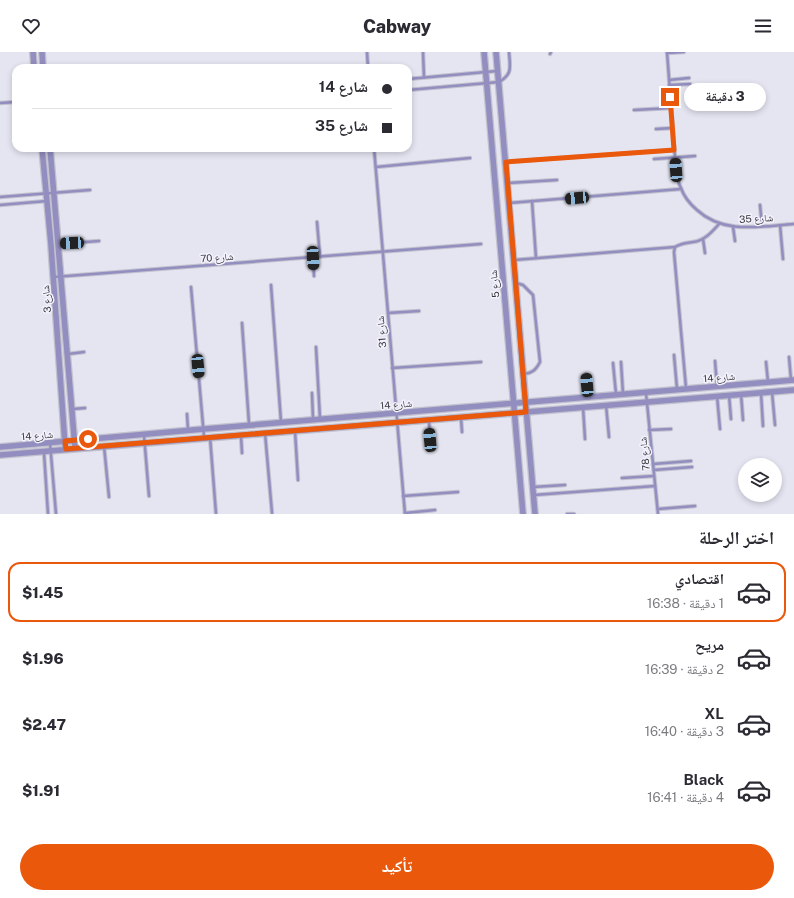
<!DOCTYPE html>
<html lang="ar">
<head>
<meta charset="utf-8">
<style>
  :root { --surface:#fff; --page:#f7f7f7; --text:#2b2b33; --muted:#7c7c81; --line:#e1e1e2; --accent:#ea580c }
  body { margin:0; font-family:"Public Sans","Noto Naskh Arabic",sans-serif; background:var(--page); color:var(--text); direction:rtl; height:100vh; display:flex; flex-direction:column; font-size:15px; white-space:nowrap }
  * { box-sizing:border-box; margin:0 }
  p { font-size:13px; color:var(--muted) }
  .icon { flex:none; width:22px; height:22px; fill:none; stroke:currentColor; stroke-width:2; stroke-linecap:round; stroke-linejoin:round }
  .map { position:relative; height:462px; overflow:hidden; direction:ltr }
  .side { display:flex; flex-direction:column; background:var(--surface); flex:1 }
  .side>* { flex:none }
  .guide { position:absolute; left:12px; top:12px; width:400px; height:88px; border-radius:12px; box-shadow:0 2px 6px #0003; direction:rtl; display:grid; align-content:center; height:88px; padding:0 20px; background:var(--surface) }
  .fabs { position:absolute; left:738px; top:406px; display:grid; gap:8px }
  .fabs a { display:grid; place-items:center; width:44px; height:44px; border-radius:50%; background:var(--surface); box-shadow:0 2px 6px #0003; font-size:20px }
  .end { position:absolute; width:18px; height:18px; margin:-9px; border:5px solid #ea580c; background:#fff; box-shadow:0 0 0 2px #fff }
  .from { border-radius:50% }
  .bubble { position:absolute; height:28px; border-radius:14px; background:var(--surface); box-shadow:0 2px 6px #0003; font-size:13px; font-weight:800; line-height:28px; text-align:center; direction:rtl }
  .car { position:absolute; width:12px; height:24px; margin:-12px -6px; border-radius:5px; box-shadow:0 0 3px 1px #0007; background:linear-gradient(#222 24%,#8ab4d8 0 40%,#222 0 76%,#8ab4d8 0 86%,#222 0) }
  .guide b { display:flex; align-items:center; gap:14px; height:38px; font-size:15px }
  .guide b+b { border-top:1px solid var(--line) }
  .guide i { width:10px; height:10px; background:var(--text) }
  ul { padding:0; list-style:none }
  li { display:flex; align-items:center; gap:12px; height:60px; margin:0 8px 6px; padding:0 12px; border:2px solid transparent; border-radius:12px }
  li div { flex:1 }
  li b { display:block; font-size:15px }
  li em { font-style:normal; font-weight:800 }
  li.current { border-color:var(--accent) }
  li>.icon { width:36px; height:36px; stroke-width:1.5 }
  h2 { padding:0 20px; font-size:18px; line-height:48px }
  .primary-button { display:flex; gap:8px; margin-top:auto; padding:8px 20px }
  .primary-button a { flex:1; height:46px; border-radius:24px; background:var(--accent); color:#fff; font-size:16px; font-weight:800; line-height:46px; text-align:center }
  header { display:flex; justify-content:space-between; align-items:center; height:52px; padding:0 20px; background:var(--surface); font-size:18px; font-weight:800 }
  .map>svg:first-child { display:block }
</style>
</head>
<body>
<header><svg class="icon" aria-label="menu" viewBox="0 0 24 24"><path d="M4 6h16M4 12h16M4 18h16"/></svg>Cabway<svg class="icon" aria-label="heart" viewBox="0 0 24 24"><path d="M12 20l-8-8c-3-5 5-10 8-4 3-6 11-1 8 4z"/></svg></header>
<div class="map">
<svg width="794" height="462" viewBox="0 0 794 462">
  <rect width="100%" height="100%" fill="#e5e5f2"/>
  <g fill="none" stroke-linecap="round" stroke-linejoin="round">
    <defs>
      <g id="lane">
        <path d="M367 0 368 16"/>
        <path d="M423 0 424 25"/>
        <path d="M667 0 676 118C677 124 678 131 681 136 684 145 690 152 697 158 724 183 761 174 794 172"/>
        <path d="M667 1 684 0"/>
        <path d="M550 2 551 0"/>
        <path d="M408 27 497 19"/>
        <path d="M669 28 689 26"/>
        <path d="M669 33 690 32"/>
        <path d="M408 38 499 30C513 22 510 15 509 0"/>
        <path d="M0 51 16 50"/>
        <path d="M634 58 671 56"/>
        <path d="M656 77 673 76"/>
        <path d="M374 96 405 462"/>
        <path d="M654 107 695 104"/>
        <path d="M505 110 674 98"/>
        <path d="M376 115 470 106"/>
        <path d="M508 131 557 128"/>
        <path d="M0 145 90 138"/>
        <path d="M532 149 536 206"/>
        <path d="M509 151 681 137"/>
        <path d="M0 153 47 149"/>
        <path d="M760 153 762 174"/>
        <path d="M317 170 320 205"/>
        <path d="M780 173 783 207"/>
        <path d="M733 175 735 189"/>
        <path d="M703 187 705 201"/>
        <path d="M58 192 99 189"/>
        <path d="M313 206 314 224"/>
        <path d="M514 208 675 195"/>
        <path d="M54 225 481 192"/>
        <path d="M516 231 523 233 533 243 540 310C536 318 532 321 524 322"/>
        <path d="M271 233 281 370"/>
        <path d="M191 235 204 385"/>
        <path d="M388 261 419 259"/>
        <path d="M242 271 249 372"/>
        <path d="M316 295 320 367"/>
        <path d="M68 302 84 300"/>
        <path d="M674 303 677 337"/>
        <path d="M789 305 791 328"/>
        <path d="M715 309 717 334"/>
        <path d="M621 310 623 342"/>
        <path d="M766 310 768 330"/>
        <path d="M613 311 616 342"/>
        <path d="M392 316 481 310"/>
        <path d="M586 322 588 344"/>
        <path d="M686 336 674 200 675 195C681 191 686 191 693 190 704 189 712 180 719 172"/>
        <path d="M772 340 775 373"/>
        <path d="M312 341 313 367"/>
        <path d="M646 341 658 462"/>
        <path d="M761 341 763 374"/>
        <path d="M741 342 743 368"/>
        <path d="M729 343 731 367"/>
        <path d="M717 344 720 377"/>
        <path d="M606 353 609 385"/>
        <path d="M583 355 585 387"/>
        <path d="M73 357 85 356"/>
        <path d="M187 362 188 378"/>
        <path d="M461 366 462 380"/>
        <path d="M429 368 430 388"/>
        <path d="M649 378 671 377"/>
        <path d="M295 379 298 428"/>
        <path d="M265 381 272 461"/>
        <path d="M144 383 149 444"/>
        <path d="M241 384 242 401"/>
        <path d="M210 385 216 462"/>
        <path d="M50 391 56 462"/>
        <path d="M104 394 109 445"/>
        <path d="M44 401 48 462"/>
        <path d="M653 412 691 409"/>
        <path d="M654 418 692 415"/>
        <path d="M622 426 654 424"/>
        <path d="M533 435 565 433"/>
        <path d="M534 443 655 434"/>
        <path d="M403 444 458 440"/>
        <path d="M658 457 695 454"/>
        <path d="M405 461 435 458"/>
        <path d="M567 462H574"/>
      </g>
      <g id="street">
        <path d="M33 0 34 16"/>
        <path d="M42 0 43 16"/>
        <path d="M484 0 523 462"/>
        <path d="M496 0 535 462"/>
        <path d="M42 96 51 193 65 393"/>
        <path d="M50 96 75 396"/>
        <path d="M0 395 204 377 794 328"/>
        <path d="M0 403 794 338"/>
      </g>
    </defs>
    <use href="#lane" stroke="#c2c2ce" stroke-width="4.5"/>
    <use href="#street" stroke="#c2c2ce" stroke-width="8"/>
    <use href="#lane" stroke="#928ec0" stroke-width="2.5"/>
    <use href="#street" stroke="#928ec0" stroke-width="5.5"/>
  </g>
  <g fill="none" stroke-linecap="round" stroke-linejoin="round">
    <path stroke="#ea580c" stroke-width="5" d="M88 387 65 389 66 397 526 360 506 110 674 98 670 45"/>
  </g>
  <g text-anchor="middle" stroke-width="3" stroke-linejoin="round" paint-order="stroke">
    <g font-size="10" fill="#37373c" stroke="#f3f2fd">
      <text transform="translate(756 166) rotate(-3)" y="4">شارع 35</text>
      <text transform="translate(217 205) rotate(-4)" y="4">شارع 70</text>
      <text transform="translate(494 232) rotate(-95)" y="4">شارع 5</text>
      <text transform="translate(46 247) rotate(-94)" y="4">شارع 3</text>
      <text transform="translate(381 280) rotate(-95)" y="4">شارع 31</text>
      <text transform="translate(719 325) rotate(-5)" y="4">شارع 14</text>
      <text transform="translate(396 352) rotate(-5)" y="4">شارع 14</text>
      <text transform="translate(37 383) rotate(-5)" y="4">شارع 14</text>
      <text transform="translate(644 402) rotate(-96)" y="4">شارع 78</text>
    </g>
  </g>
</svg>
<div class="fabs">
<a><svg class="icon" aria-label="layers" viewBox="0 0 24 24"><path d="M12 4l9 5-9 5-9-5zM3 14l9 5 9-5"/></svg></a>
</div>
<i class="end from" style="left:88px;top:387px"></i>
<i class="end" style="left:670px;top:45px"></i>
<div class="bubble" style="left:684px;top:31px;width:82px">3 دقيقة</div>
<i class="car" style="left:676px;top:118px;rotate:356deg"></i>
<i class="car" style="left:577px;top:146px;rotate:265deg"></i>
<i class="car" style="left:72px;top:191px;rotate:267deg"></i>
<i class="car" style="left:313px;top:206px;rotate:177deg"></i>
<i class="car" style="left:198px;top:314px;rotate:175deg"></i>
<i class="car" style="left:587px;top:333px;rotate:355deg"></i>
<i class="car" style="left:430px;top:388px;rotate:355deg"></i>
<div class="guide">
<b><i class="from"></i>شارع 14</b>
<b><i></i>شارع 35</b>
</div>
</div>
<section class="side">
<h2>اختر الرحلة</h2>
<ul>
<li class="current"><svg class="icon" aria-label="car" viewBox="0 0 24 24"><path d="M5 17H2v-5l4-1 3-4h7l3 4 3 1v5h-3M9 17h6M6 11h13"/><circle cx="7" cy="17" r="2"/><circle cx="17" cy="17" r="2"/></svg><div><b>اقتصادي</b><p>1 دقيقة · 16:38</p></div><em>$1.45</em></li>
<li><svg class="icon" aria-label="car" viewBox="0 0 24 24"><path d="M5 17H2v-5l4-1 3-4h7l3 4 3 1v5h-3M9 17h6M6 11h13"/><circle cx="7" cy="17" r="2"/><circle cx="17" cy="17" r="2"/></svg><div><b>مريح</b><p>2 دقيقة · 16:39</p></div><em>$1.96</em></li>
<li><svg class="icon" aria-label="car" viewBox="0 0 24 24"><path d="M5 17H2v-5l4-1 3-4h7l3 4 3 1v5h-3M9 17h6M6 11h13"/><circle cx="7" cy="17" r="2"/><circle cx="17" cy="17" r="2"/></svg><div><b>XL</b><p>3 دقيقة · 16:40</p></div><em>$2.47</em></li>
<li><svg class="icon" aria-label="car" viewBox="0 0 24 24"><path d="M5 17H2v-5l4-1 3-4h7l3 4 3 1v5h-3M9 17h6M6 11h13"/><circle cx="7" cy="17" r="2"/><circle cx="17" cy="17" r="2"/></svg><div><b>Black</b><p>4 دقيقة · 16:41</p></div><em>$1.91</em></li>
</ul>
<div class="primary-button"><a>تأكيد</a></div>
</section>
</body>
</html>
